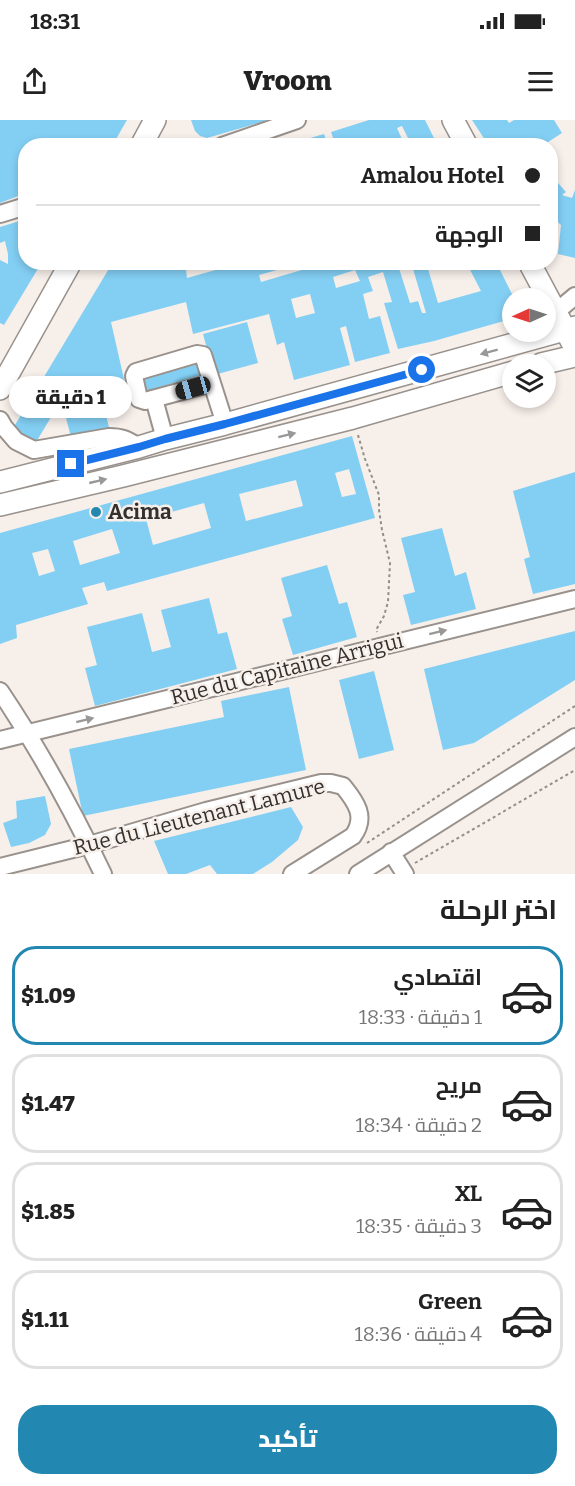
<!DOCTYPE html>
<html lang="ar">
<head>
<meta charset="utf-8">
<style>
  :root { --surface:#fff; --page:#f6f6f6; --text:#222; --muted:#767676; --line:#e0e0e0; --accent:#2388b1 }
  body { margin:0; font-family:Bitter,Cairo,serif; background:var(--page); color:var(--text); direction:rtl; height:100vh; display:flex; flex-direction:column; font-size:22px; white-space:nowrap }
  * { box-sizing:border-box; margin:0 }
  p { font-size:20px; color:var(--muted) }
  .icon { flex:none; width:33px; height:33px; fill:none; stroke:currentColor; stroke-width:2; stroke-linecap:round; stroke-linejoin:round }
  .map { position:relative; height:754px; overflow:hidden; direction:ltr }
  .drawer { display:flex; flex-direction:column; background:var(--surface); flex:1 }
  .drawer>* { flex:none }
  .top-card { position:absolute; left:18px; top:18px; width:540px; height:132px; border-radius:24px; box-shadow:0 3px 9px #0003; direction:rtl; display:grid; align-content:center; height:132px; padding:0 18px; background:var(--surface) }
  .needle { width:39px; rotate:267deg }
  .buttons { position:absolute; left:502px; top:168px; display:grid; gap:12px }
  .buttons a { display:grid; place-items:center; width:54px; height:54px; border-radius:50%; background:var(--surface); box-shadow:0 3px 9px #0003; font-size:30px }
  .end { position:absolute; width:27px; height:27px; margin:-14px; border:8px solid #1a73e8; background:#fff; box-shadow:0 0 0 3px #fff }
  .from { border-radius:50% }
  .bubble { position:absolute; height:42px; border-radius:21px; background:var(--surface); box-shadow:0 3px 9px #0003; font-size:20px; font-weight:800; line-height:42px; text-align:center; direction:rtl }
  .car { position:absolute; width:18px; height:36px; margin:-18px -9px; border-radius:8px; box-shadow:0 0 4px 2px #0007; background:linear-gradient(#222 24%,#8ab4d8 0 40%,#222 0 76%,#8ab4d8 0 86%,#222 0) }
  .top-card b { display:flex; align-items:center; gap:21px; height:57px; font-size:22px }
  .top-card b+b { border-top:2px solid var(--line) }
  .top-card i { width:15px; height:15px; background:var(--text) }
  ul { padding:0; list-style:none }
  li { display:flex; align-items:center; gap:18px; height:99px; margin:0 12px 9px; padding:0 6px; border:3px solid var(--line); border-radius:24px }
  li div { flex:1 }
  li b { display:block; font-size:22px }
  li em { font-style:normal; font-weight:800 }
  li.selected { border-color:var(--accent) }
  li>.icon { width:54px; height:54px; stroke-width:1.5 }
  h2 { padding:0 18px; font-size:27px; line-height:72px }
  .cta { display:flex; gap:12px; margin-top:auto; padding:12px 18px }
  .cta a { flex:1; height:69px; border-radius:24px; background:var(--accent); color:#fff; font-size:24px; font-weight:800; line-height:69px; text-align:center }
  .status { display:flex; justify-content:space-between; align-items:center; height:42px; padding:0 30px; background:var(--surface); direction:ltr }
  .status svg { height:16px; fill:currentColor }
  header { display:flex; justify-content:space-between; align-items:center; height:78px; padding:0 18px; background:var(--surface); font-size:27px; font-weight:800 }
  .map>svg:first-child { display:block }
</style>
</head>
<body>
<div class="status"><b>18:31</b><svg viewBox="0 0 49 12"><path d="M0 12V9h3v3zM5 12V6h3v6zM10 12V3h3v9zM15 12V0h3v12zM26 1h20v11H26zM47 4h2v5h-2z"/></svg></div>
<header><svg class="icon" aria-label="menu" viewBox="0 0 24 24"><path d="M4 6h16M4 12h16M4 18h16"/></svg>Vroom<svg class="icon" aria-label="share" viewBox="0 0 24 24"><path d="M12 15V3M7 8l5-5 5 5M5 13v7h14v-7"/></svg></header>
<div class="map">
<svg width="575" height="754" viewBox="0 0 575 754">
  <rect width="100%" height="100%" fill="#f7efea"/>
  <g fill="#83cff4" fill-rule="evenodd">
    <path d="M0 0H127L112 26H26V73L0 83Z"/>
    <path d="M191 0H265V1L207 18 200 16 195 11Z"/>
    <path d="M369 0H425L438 26H412L402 6 397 8 405 26H336L331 12Z"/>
    <path d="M472 0H507L509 3 514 0H554L562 13 542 26H489Z"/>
    <path d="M324 14 328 26H286V25Z"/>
    <path d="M550 54 566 72 562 75 572 78 575 70V138L558 134 561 105 550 95Z"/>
    <path d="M26 99V142H42L4 205 0 203V140L8 144V134L5 121 0 123V107Z"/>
    <path d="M113 142H185L187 158 244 142H294L295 145 259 155 261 162 329 142H397L410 183 418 181 422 193H426L411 142H426L438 183 481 171 466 142H496L514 178H513V193L511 199 434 221 398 229 384 183 392 182 383 152 368 157 373 171 363 174 369 199 380 196 390 233 355 242 346 206 340 208 350 245 294 260 284 222 277 225 269 194 193 214 186 182 111 202 129 281 110 286 105 276 97 278 96 273 60 282 35 324 12 310ZM355 150 360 161 336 168 333 157ZM310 174 315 193 296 198 291 179Z"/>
    <path d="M247 202 258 243 214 255 203 214Z"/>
    <path d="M201 242 204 254 143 272 140 260Z"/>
    <path d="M103 284 110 311 72 321 65 294Z"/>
    <path d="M352 316 375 398 107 471 104 462 82 468 88 484 16 505 17 518 0 524V413ZM349 349 356 374 342 377 335 353ZM296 360 303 386 246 401 239 374ZM204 383 211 408 153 425 146 399ZM112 409 120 433 80 445 73 421ZM48 429 55 451 39 456 32 433Z"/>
    <path d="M575 352V464L533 474 524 439 530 437 513 371Z"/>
    <path d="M442 408 455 456 466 452 476 489 411 505 403 475 415 472 401 418Z"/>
    <path d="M327 445 339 484 347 482 357 517 293 535 282 499 292 496 281 458Z"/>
    <path d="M209 478 218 514 227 512 237 549 95 586 85 548 97 545 87 507 142 493 152 532 171 527 161 490Z"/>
    <path d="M575 511V560L474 623 443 630 424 549Z"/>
    <path d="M374 551 394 630 359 639 339 560Z"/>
    <path d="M289 567 306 650 83 696 69 629 224 597 221 581Z"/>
    <path d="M45 676 51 704 45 715 29 723 11 727 3 703 17 698 16 681Z"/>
    <path d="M291 687 303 707 298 720 272 742 253 754H217L210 745 186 754H168L154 721Z"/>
  </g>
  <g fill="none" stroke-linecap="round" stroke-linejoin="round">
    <defs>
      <g id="minor">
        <path d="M222 26 297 0"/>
        <path d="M0 94 26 86"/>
        <path d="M556 192 575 176"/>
        <path d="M212 263 145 281 139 279 134 256 136 252 197 234 203 235 225 304"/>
        <path d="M154 279 165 319"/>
        <path d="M0 300 4 307 16 321 34 330 109 317C123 317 127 320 139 327"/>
        <path d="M0 571C39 629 73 691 103 754"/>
        <path d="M0 620 575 479"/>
        <path d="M391 732 405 754"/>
        <path d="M0 747 89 725 206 691 321 663H331L343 666C356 682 367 697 353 716L292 754"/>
        <path d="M358 754 575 617"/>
      </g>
      <g id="major">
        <path d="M453 0 467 26"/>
        <path d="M141 26 155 0"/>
        <path d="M529 142 575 228"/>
        <path d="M541 244 575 236"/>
        <path d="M0 269 71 142"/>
        <path d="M0 362 139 327 165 319 225 304 575 207"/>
        <path d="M0 385 123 356 353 298 513 252"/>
      </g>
    </defs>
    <use href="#minor" stroke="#98918c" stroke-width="20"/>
    <use href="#major" stroke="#98918c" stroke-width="24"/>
    <g stroke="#938e8a" stroke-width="2" stroke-dasharray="3 3" stroke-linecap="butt">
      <path d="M358 315 365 339 379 375V390L382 410 390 443 388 482 384 496 376 510 377 512"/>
      <path d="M367 723 575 586"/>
      <path d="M415 743 575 650"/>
    </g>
    <use href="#minor" stroke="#fff" stroke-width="16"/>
    <use href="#major" stroke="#fff" stroke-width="21"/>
  </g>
  <defs><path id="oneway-solid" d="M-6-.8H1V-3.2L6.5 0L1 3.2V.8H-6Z" transform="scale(1.5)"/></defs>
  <g fill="#999896">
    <use href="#oneway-solid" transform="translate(489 232) rotate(165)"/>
    <use href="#oneway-solid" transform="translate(287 315) rotate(-14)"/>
    <use href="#oneway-solid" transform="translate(98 361) rotate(-13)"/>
    <use href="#oneway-solid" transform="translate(438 512) rotate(-14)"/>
    <use href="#oneway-solid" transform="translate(85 600) rotate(-14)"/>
  </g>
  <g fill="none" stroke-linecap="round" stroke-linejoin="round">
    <path stroke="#1a73e8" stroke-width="8" d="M71 344 139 327 165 319 225 304 422 250"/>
  </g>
  <circle fill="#2388b1" stroke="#f7efea" stroke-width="2" cx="96" cy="392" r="6"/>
  <g text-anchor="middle" stroke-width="5" stroke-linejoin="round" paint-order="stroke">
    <g font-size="21" font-weight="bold" fill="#33302e" stroke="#f7efea" text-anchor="start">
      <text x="108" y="399">Acima</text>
    </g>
    <g font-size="21" fill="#33302e" stroke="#f7efea">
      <text transform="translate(287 549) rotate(-14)" y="7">Rue du Capitaine Arrigui</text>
      <text transform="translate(199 697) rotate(-14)" y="7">Rue du Lieutenant Lamure</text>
    </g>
  </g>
</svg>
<div class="buttons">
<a><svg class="needle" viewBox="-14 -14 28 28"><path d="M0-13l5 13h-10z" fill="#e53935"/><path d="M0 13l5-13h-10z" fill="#767676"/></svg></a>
<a><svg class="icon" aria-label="layers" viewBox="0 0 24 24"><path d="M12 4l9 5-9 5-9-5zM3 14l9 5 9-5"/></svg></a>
</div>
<i class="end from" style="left:422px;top:250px"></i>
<i class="end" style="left:71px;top:344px"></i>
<div class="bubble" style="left:9px;top:256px;width:123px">1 دقيقة</div>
<i class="car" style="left:193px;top:268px;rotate:254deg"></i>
<div class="top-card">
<b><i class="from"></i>Amalou Hotel</b>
<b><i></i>الوجهة</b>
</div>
</div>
<section class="drawer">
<h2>اختر الرحلة</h2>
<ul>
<li class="selected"><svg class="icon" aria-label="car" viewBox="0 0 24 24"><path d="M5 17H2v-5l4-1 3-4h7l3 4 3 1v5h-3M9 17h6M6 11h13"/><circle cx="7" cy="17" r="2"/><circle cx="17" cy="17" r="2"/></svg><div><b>اقتصادي</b><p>1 دقيقة · 18:33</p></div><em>$1.09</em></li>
<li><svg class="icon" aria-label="car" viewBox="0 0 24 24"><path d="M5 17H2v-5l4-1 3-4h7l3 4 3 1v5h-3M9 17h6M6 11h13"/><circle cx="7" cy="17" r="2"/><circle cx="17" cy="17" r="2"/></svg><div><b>مريح</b><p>2 دقيقة · 18:34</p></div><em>$1.47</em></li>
<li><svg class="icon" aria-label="car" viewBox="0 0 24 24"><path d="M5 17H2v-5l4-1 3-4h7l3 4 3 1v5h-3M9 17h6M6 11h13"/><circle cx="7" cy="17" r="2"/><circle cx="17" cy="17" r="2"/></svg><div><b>XL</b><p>3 دقيقة · 18:35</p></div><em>$1.85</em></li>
<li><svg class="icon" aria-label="car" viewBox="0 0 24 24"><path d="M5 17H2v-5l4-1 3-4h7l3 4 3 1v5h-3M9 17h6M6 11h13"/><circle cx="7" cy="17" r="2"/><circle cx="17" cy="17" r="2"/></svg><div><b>Green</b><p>4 دقيقة · 18:36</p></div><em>$1.11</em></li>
</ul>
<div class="cta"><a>تأكيد</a></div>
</section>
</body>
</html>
